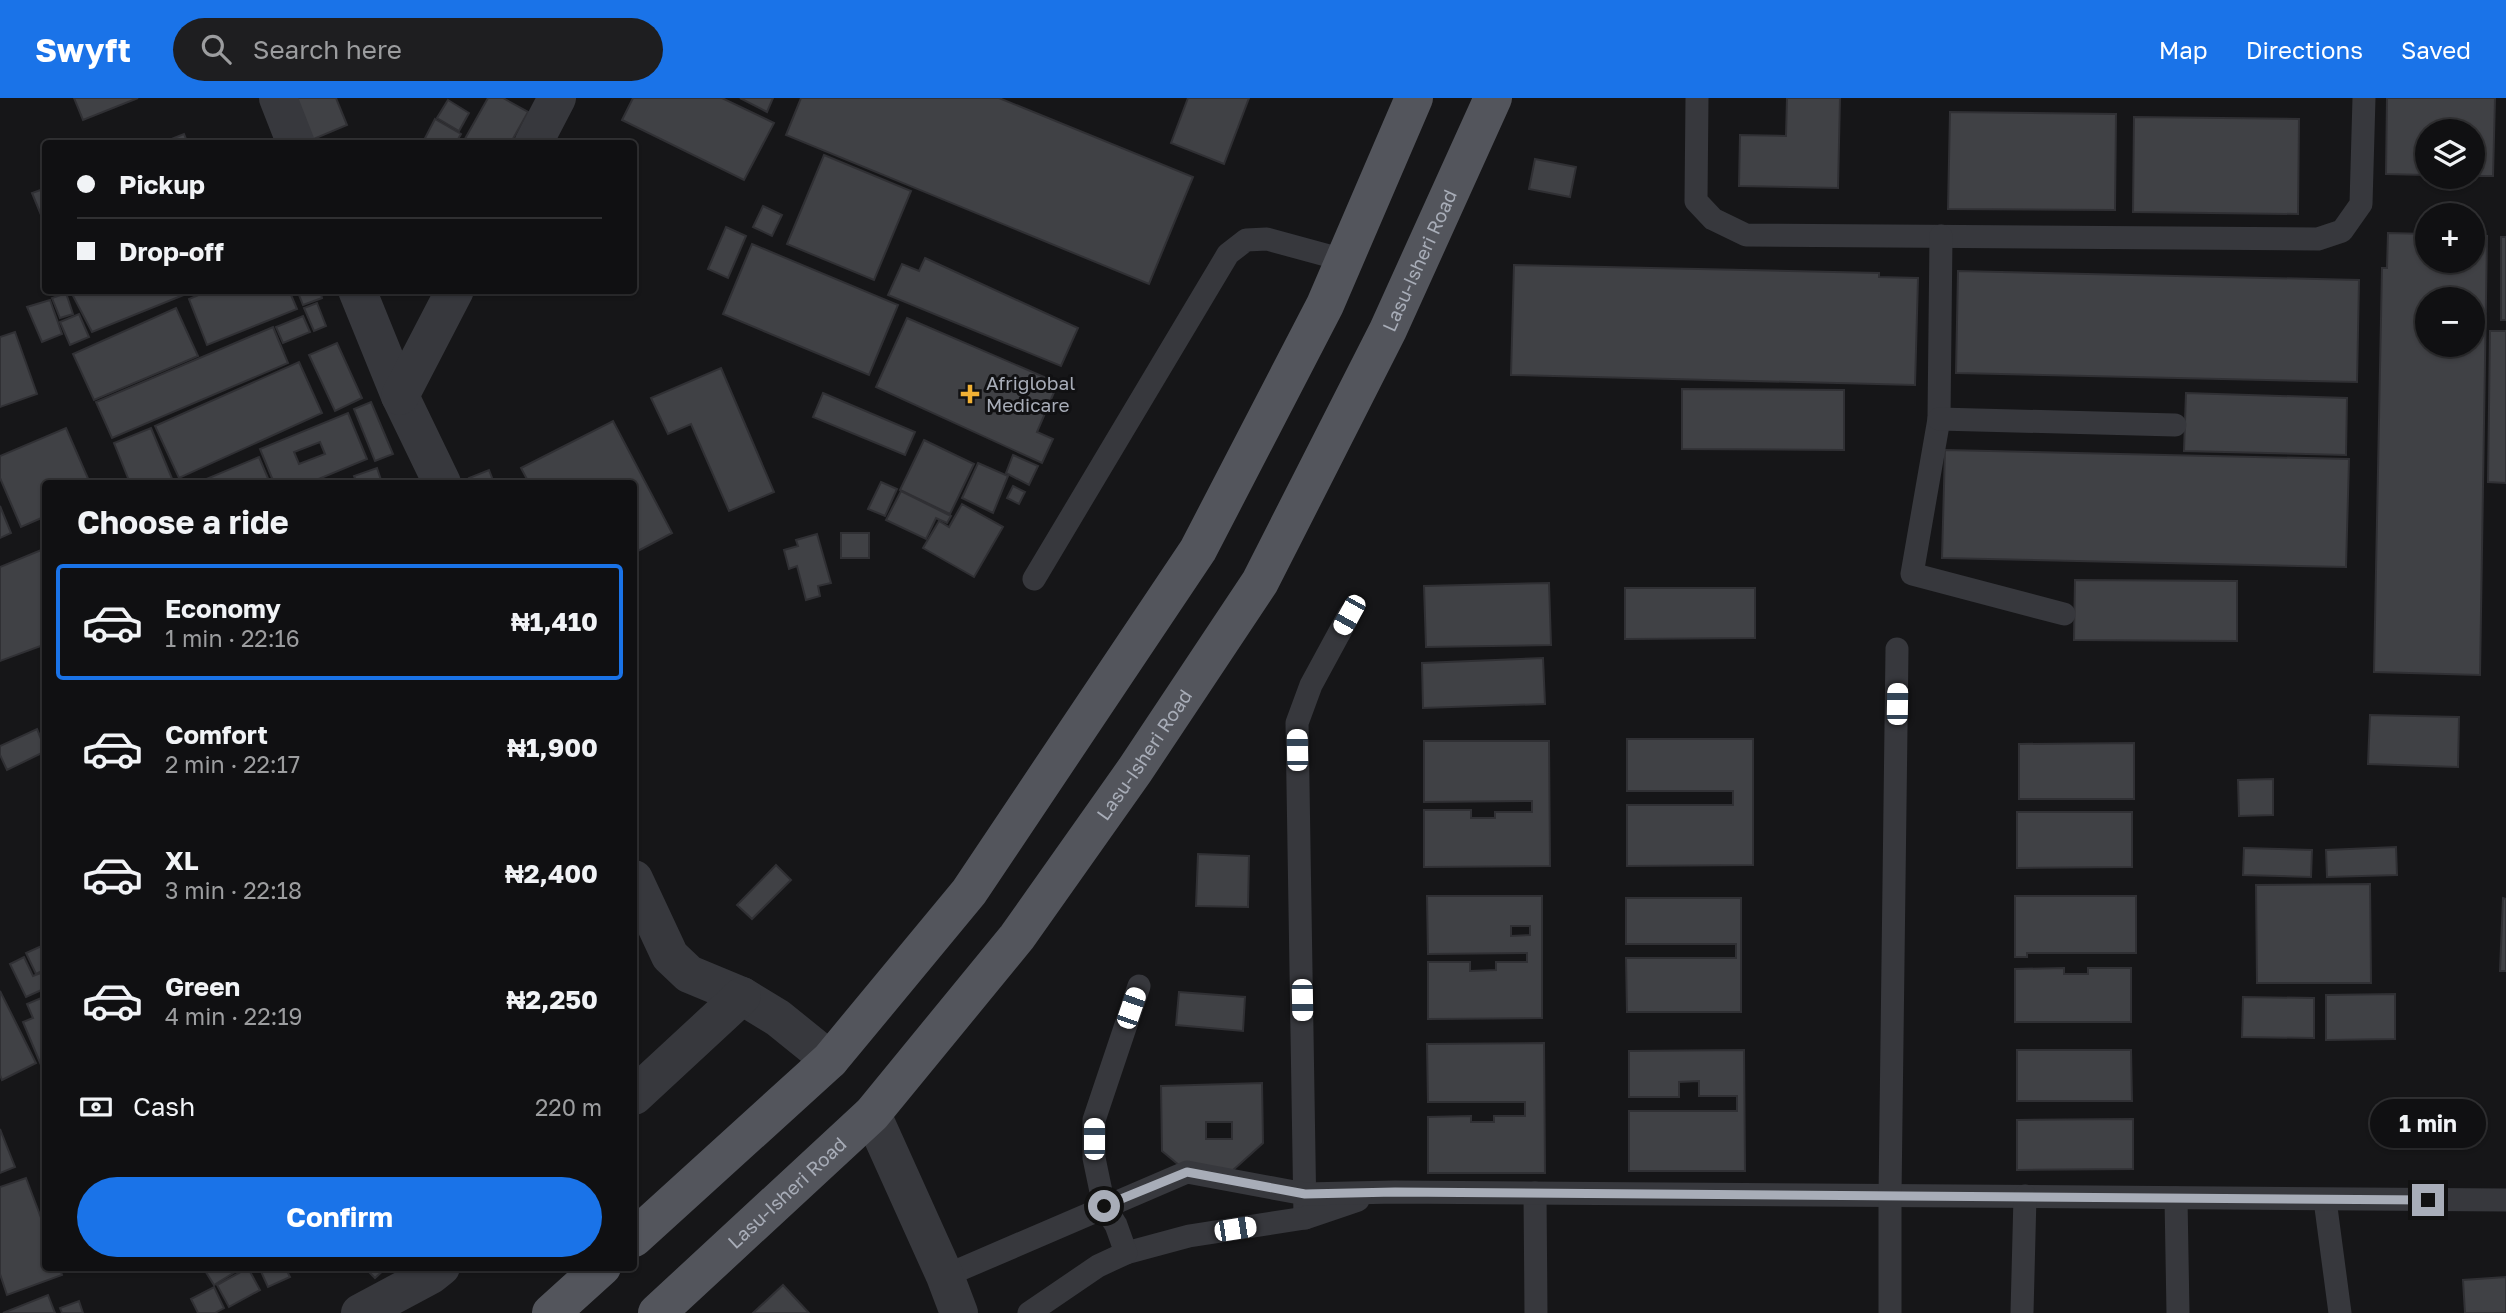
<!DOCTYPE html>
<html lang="en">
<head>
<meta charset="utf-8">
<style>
  :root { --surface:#101012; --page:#1e1e20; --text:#f1f3f6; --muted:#9c9d9f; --line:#303032; --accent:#1a73e8 }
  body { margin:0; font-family:"Golos Text",sans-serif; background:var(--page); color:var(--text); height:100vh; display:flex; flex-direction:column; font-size:26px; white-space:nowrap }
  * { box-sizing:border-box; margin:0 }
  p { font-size:23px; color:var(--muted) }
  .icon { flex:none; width:38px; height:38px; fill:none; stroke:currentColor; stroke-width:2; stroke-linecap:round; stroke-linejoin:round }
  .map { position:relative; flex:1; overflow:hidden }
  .panel { position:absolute; left:42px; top:382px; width:595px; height:791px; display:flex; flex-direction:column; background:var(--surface); border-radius:7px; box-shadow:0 2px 5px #0004,0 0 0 2px var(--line) }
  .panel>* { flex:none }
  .banner { position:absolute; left:42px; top:42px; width:595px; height:154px; border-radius:7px; box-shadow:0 2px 5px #0004,0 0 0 2px var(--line); display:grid; align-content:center; height:154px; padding:0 35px; background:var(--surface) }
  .buttons { position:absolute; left:2415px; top:21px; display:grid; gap:14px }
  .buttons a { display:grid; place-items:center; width:70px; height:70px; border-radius:50%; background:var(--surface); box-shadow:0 2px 5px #0004,0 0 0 2px var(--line); font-size:35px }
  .end { position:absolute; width:32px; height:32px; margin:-16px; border:9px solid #a8adb8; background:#111; box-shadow:0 0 0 4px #111 }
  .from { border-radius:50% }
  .bubble { position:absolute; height:49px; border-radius:24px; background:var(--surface); box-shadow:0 2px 5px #0004,0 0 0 2px var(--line); font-size:23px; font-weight:700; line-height:49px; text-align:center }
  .car { position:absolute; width:21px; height:42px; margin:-21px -10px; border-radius:9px; box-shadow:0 0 5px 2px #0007; background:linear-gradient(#fff 24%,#345 0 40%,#fff 0 76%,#345 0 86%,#fff 0) }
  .banner b { display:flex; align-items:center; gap:24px; height:66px; font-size:26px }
  .banner b+b { border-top:2px solid var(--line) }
  .banner i { width:18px; height:18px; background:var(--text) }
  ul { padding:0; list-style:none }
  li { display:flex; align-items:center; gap:21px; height:116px; margin:0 14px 10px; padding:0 21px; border:4px solid transparent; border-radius:7px }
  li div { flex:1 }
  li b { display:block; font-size:26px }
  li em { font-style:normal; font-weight:700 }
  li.on { border-color:var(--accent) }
  li>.icon { width:63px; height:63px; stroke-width:1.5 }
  h2 { padding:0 35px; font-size:32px; line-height:84px }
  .pay { display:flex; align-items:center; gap:18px; height:77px; padding:0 35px; font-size:26px }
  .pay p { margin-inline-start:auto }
  .action { display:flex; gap:14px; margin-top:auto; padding:14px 35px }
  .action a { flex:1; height:80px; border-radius:42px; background:var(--accent); color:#fff; font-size:28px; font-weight:700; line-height:80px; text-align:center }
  header { display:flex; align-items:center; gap:42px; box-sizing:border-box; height:98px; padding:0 35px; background:var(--accent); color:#fff }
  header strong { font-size:33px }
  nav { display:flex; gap:38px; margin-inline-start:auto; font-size:24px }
  .search { width:490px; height:63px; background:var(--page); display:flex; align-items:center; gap:18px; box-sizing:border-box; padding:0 24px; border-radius:38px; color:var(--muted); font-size:26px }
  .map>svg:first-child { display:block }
</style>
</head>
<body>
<header>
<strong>Swyft</strong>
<div class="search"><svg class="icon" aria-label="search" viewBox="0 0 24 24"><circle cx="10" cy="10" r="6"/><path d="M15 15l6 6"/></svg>Search here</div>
<nav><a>Map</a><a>Directions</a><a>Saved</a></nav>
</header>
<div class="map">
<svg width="2506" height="1215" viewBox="0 0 2506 1215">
  <rect width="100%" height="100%" fill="#161618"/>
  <g fill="#404145" stroke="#303034" stroke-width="2" fill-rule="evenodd">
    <path d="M74 0H138L83 22Z"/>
    <path d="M291 0H336L347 27 309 43Z"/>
    <path d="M488 0H503L528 14 510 46H462Z"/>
    <path d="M633 0H722L774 25 744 82 622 22Z"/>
    <path d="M740 0H773L767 14Z"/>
    <path d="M801 0H999L1193 79 1149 186 786 37Z"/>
    <path d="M1188 0H1249L1224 66 1171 45Z"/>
    <path d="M1787 0H1840L1838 90 1739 88 1740 37 1786 38Z"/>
    <path d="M2387 0H2495L2493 78H2473V33H2427V77L2386 76Z"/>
    <path d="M448 2 469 15 459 33 437 20Z"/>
    <path d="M1950 14 2116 16 2115 112 1948 111Z"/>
    <path d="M2134 19 2299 21 2298 116 2133 114Z"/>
    <path d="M435 21 461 36 455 46H422Z"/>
    <path d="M184 36 188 46H159Z"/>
    <path d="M824 57 911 93 874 182 787 146Z"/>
    <path d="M1535 61 1576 69 1570 99 1529 91Z"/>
    <path d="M46 90V129L32 95Z"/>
    <path d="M763 108 782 117 772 138 753 129Z"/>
    <path d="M726 129 746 138 728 180 708 171Z"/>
    <path d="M2388 135 2427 136V163H2473V137L2487 138 2480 577 2374 574 2382 170H2387ZM2427 201H2473V247H2427Z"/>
    <rect x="2501" y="139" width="5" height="83"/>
    <path d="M752 146 898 207 869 277 723 216Z"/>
    <path d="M925 160 1078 230 1061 268 888 197 902 166 919 173Z"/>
    <path d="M1514 167 1879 175V179L1918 180 1915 287 1511 277Z"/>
    <path d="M1958 173 2359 182 2357 284 1956 275Z"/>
    <path d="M75 192H196L92 234 71 194Z"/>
    <path d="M210 192H289L297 211 207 247 189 201Z"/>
    <path d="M297 192H320L322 200 303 207Z"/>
    <path d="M66 195 73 216 60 220 52 200Z"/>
    <path d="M50 202 62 236 42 244 27 209Z"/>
    <path d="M317 205 326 228 314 233 304 210Z"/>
    <path d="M176 210 198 258 94 302 73 256Z"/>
    <path d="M79 216 89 239 70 247 60 224Z"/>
    <path d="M303 218 310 234 283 245 276 229Z"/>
    <path d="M907 220 1058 285 1037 334 1053 341 1042 365 876 289Z"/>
    <path d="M273 229 288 265 112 340 96 304Z"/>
    <path d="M2490 233H2506V385L2488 384Z"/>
    <path d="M15 234 37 296 0 309V239Z"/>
    <path d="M337 245 362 300 335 313 309 257Z"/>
    <path d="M299 264 322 315 179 380 155 328Z"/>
    <path d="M721 270 774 394 729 413 691 326 668 336 651 300Z"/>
    <path d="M1682 291 1844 292V352L1682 351Z"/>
    <path d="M823 295 915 334 905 357 813 319Z"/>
    <path d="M2186 295 2347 300 2346 357 2184 353Z"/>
    <path d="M371 304 393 356 375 363 354 311Z"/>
    <path d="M348 315 367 361 309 385H274L260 351ZM320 344 325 356 299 366 294 354Z"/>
    <path d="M613 323 672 435 634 455V385H529L521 370Z"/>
    <path d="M66 330 90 385H46V418L21 429 0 380V358Z"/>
    <path d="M151 330 173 383 130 385 114 345Z"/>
    <path d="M924 342 974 366 950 416 900 392Z"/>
    <path d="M1945 352 2349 361 2346 469 1942 460Z"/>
    <path d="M1013 357 1038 368 1029 387 1006 375Z"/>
    <path d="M259 359 270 385H197Z"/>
    <path d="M978 365 1008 378 993 415 962 400Z"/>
    <path d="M377 370 382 385H357L354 378Z"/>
    <path d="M489 372 494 385H471L469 380Z"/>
    <path d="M881 384 897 391 885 418 868 411Z"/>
    <path d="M1013 388 1025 394 1019 406 1007 400Z"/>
    <path d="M901 393 951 418 947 425 936 420 926 441 886 422Z"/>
    <path d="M962 406 1003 429 974 479 923 450 939 423 949 429Z"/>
    <path d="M0 408 11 435 0 440Z"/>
    <rect x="841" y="435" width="28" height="25"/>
    <path d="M817 436 831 485 818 488 820 498 806 502 797 468 789 471 784 452 798 448 796 442Z"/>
    <path d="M46 450V546L0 563V469Z"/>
    <path d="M2075 482 2237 483V543L2074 542Z"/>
    <path d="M1549 485 1551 547 1426 549 1424 488Z"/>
    <path d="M1625 490H1755V540L1625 541Z"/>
    <path d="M1543 560 1545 606 1423 610 1422 565Z"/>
    <path d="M2370 617 2459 619 2458 669 2368 666Z"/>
    <path d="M37 631 46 653 7 672 0 657V648Z"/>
    <path d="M1627 641H1753V767L1627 768V707H1733V693H1627Z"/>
    <path d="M1424 643H1549L1550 768 1424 769V712H1471V720H1495V714H1532V703L1424 704Z"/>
    <path d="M2134 645V701H2019V646Z"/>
    <path d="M2273 681V717L2239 718 2238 682Z"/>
    <path d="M2017 714H2132V769L2017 770Z"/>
    <path d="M2396 749 2397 777 2327 779 2326 752Z"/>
    <path d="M2244 750 2312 752 2311 779 2243 777Z"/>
    <path d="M1198 756 1249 758 1248 809 1196 808Z"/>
    <path d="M776 767 791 782 752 821 737 807Z"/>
    <path d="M2370 786 2371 885H2257L2256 787Z"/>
    <path d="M1427 798H1542V920L1428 921V864H1470V873L1496 872V864H1527V855L1428 856ZM1511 828H1530V837L1511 838Z"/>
    <path d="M2015 798H2136V855H2027V859H2015Z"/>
    <path d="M1626 800H1741V914H1627L1626 860H1736V846H1626Z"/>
    <path d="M2503 800 2506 801V873H2500Z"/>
    <path d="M46 846V871L36 876 26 855Z"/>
    <path d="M24 859 33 878 46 873V890L26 899 10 866Z"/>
    <path d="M2064 870V876H2088V870H2131V924H2015V871Z"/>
    <path d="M0 893 36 965 2 982 0 977Z"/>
    <path d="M1179 894 1245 899 1243 933 1176 927Z"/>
    <path d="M2395 896V941L2326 942V897Z"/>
    <path d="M46 898V966L41 967 23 924 33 920 27 906Z"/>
    <path d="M2243 899 2314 900V940L2242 939Z"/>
    <path d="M1544 945 1545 1075H1428V1019L1471 1018V1024H1494V1018H1525V1004H1428L1427 946Z"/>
    <path d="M1744 952 1745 1073H1629V1013H1737V998H1699V983L1679 984V999H1629V953Z"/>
    <path d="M2017 952H2131L2132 1003H2017Z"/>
    <path d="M1262 985 1263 1045 1232 1073 1185 1072 1162 1053 1161 988ZM1206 1024H1232V1041H1206Z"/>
    <path d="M2133 1021V1071L2017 1072V1022Z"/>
    <path d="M0 1031 15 1069 0 1075Z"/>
    <path d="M26 1080 46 1133V1169H59L62 1177 7 1197 0 1176V1089Z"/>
    <path d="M208 1169H243L214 1187 204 1171Z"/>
    <path d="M259 1169H285L290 1179 268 1189Z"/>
    <path d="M364 1169H387L375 1180Z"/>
    <path d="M248 1170 260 1192 229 1209 217 1187Z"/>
    <path d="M2506 1179V1215H2465L2463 1182Z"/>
    <path d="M783 1187 809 1215H753Z"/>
    <path d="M214 1189 224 1210 215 1215H198L191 1201Z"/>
    <path d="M48 1197 55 1215H3Z"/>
    <path d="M79 1203 83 1215H62L60 1210Z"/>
  </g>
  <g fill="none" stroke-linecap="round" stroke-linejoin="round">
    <g stroke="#37383d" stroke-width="23">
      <path d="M1697 0 1696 103 1713 121 1746 137 2318 141 2342 133 2361 106 2364 0"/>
      <path d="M1941 138 1939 321 1912 476 2064 516"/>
      <path d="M1939 321 2175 327"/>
      <path d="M1034 481 1228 156 1246 142 1267 141 1344 162"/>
      <path d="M1535 1095 1536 1215"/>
      <path d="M2176 1100 2178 1215"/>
      <path d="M2325 1102 2340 1215"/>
      <path d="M1305 1120 1297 625 1311 587 1349 517"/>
      <path d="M1126 1155 1189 1138 1305 1120 1358 1102"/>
      <path d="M945 1178 1187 1074 1305 1096 1395 1094 2506 1102"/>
      <path d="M1029 1215 1098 1168 1126 1155 1116 1127 1104 1108 1094 1060V1022L1139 888"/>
      <path d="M1890 1215V1098L1897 551"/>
      <path d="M2022 1215 2025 1098"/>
    </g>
    <g stroke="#37383d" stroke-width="38">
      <path d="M278 0 296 46"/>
      <path d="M533 46 557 0"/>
      <path d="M357 192 400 298 442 385"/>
      <path d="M400 298 455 192"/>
      <path d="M634 781 670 858 689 876 742 898 778 920 830 962"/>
      <path d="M634 998 742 898"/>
      <path d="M872 1016 945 1178 959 1215"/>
      <path d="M360 1215 431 1177 441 1169"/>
    </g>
    <g stroke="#53555c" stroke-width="38">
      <path d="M634 1140 830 962 969 794 1198 452 1325 207 1414 0"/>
      <path d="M551 1215 602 1169"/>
      <path id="s1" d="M657 1215 872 1016 1017 839 1135 672 1260 484 1388 232 1493 0"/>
    </g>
  </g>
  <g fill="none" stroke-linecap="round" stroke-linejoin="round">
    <path stroke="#a8adb8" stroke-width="9" d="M1104 1108 1187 1074 1305 1096 1395 1094 2428 1102"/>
  </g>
  <path fill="#f2b134" stroke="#111113" stroke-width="2.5" d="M966.5 285.5h7v7h7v7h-7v7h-7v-7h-7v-7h7z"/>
  <g text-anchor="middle" stroke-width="6" stroke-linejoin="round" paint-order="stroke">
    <g font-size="19" fill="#a8adb8" stroke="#111113">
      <text dy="7" stroke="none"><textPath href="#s1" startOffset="1311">Lasu-Isheri Road</textPath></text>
      <text dy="7" stroke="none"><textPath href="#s1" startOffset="744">Lasu-Isheri Road</textPath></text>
      <text dy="7" stroke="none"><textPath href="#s1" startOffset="177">Lasu-Isheri Road</textPath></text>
    </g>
    <g font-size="19" fill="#a8adb8" stroke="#111113" text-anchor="start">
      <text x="986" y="292">Afriglobal<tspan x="986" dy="22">Medicare</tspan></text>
    </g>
  </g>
</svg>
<div class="buttons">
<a><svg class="icon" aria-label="layers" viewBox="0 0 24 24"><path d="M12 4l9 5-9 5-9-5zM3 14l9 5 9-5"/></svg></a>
<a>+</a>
<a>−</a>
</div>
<i class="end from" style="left:1104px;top:1108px"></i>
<i class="end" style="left:2428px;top:1102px"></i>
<div class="bubble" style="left:2370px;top:1001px;width:116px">1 min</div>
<i class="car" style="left:1349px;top:517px;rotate:209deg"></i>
<i class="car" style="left:1897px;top:606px;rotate:1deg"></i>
<i class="car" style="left:1297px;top:652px;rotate:359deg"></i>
<i class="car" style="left:1302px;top:902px;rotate:179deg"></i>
<i class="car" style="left:1131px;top:910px;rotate:19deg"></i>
<i class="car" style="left:1094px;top:1041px;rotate:0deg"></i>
<i class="car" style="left:1235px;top:1131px;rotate:81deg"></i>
<div class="banner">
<b><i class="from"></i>Pickup</b>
<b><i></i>Drop-off</b>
</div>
<section class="panel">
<h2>Choose a ride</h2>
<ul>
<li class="on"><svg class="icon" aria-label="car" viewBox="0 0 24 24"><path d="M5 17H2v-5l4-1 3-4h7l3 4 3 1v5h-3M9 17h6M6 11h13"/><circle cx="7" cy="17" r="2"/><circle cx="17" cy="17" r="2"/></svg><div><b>Economy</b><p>1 min · 22:16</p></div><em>₦1,410</em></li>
<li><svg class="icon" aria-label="car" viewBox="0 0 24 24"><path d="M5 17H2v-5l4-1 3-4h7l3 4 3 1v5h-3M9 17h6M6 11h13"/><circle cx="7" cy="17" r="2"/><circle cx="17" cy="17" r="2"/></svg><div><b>Comfort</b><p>2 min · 22:17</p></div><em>₦1,900</em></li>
<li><svg class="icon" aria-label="car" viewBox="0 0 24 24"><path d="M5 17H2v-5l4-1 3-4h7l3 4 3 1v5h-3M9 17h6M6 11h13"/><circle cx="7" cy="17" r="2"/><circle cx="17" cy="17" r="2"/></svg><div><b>XL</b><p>3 min · 22:18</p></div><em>₦2,400</em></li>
<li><svg class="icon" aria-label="car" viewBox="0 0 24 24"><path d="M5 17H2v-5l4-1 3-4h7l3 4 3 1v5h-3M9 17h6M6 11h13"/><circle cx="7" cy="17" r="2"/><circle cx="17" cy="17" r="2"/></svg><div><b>Green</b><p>4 min · 22:19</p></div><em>₦2,250</em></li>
</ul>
<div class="pay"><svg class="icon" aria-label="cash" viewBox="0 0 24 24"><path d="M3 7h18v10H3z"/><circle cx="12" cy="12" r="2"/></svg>Cash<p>220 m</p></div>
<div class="action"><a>Confirm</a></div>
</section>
</div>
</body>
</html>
